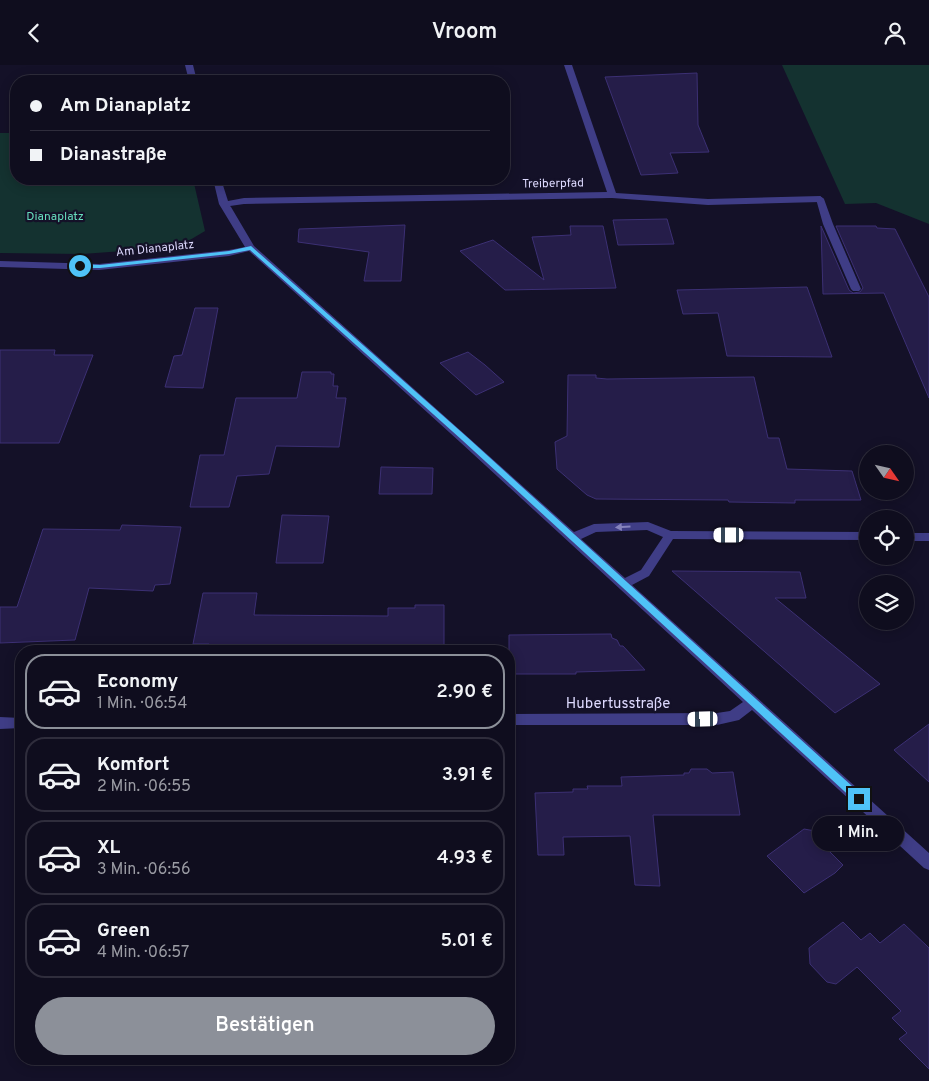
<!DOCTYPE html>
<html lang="de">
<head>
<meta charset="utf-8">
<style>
  :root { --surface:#0f0d1e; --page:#181627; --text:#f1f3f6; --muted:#9b9ca4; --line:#2f2d3c; --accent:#8c9099 }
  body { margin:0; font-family:Overpass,sans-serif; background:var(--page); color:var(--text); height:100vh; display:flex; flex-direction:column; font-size:19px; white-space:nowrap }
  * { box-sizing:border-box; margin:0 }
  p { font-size:16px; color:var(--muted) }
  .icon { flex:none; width:28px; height:28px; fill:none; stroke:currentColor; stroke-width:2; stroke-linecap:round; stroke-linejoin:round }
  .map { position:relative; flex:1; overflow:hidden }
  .drawer { position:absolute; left:15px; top:580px; width:500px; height:420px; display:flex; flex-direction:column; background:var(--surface); border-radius:20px; box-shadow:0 2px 12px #0003,0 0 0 1px var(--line) }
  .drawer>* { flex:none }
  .banner { position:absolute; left:10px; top:10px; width:500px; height:110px; border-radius:20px; box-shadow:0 2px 12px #0003,0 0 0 1px var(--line); display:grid; align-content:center; height:110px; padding:0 20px; background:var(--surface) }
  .needle { width:32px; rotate:124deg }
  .buttons { position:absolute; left:859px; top:380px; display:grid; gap:10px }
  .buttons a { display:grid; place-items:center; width:55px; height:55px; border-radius:50%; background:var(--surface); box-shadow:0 2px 12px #0003,0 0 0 1px var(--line); font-size:25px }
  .end { position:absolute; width:22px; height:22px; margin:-11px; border:6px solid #4fc3f7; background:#111; box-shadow:0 0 0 2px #111 }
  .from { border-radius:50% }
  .bubble { position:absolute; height:35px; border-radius:18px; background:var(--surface); box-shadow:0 2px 12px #0003,0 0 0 1px var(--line); font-size:16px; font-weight:600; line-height:35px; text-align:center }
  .car { position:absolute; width:15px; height:30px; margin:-15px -8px; border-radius:6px; box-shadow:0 0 4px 1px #0007; background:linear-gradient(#fff 24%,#345 0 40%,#fff 0 76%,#345 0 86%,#fff 0) }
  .banner b { display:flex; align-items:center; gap:18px; height:48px; font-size:19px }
  .banner b+b { border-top:1px solid var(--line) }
  .banner i { width:12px; height:12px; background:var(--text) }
  ul { padding:9px 0 0; list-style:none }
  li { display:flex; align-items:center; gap:15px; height:75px; margin:0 10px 8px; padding:0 10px; border:2px solid var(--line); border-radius:20px }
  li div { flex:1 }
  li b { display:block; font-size:19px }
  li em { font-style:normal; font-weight:600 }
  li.selected { border-color:var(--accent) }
  li>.icon { width:45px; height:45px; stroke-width:1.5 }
  .cta { display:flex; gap:10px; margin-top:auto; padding:10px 20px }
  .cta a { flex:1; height:58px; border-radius:30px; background:var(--accent); color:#fff; font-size:20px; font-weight:600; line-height:58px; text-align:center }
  header { display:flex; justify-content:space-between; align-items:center; height:65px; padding:0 20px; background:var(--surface); font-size:22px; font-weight:600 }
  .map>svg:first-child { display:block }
</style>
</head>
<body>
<header><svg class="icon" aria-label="back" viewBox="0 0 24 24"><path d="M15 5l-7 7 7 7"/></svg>Vroom<svg class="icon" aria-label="person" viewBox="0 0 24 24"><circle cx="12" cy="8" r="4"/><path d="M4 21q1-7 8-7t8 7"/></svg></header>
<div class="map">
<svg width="929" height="1016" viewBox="0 0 929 1016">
  <rect width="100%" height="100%" fill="#141128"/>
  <g fill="#143230">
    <path d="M782 0H929V159L876 138 845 139Z"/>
    <path d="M0 68H16V114H193L205 166 178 182 82 189 0 188Z"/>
  </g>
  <g fill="#251d49" stroke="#3c3074">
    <path d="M697 8 698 60 709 87 670 88 678 108 641 110 605 12Z"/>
    <path d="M667 154 674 179 618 180 613 155Z"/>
    <path d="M405 160 401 216H364L369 187 298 177 299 164Z"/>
    <path d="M570 161H603L616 223 505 225 460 186 493 175 544 215 532 172 571 170Z"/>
    <path d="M821 161 849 225 853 228 860 227 863 223 836 161H876L877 163 895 164 929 232V333L884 228 823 229Z"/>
    <path d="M807 222 832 292 727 291 718 248 683 249 677 225Z"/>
    <path d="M195 243H218L203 323 165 322 174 291 182 290Z"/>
    <path d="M0 285H55L54 290H93L59 378H0Z"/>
    <path d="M468 287 485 300 504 317 476 330 440 298Z"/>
    <path d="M302 307H331V309H334L333 321H338L336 333H346L339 382 276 381 269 409 237 411 229 442H190L200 390H224L236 333H297Z"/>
    <path d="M568 310H596V313L607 314 754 312 768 373H779L787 404 852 406 861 435H795V438L729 437 728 435 596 434 587 430 557 404 555 377 567 371Z"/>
    <path d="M381 402 433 403 432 429H379Z"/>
    <path d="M282 450 329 451 323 498H276Z"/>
    <path d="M122 460 181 462 170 519 155 520 153 526 89 523 75 575 0 578V542H17L43 464 120 465Z"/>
    <path d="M672 506 800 507 806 533H775L880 619 835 648Z"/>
    <path d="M203 528H257L254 550 388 551V543H415V540H444V586L209 585V579H193Z"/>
    <path d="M611 569 612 573 617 575 620 581H623L645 605 576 607V609H509V570Z"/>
    <path d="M929 659V717L894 685Z"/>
    <path d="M691 704H707L712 708 733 707 740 750H653L660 821 635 820 630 771 563 772 564 790H538L535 728 573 727V724H588L587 721H622L621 712 684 710V708H689Z"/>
    <path d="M804 764 815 766 824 776 825 782 843 800 835 808 804 828 767 791Z"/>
    <path d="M843 857 861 875 870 868 880 878 904 859 929 883V1004L899 974 907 968 892 953 901 946 857 902 836 919 827 917 810 899 809 883Z"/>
  </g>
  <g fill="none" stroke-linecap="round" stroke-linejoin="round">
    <path fill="#3f3d86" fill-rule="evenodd" d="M820 131 824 134 833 159 861 224 859 226H853L851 224 823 159 816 134Z"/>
    <g fill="#3f3d86" fill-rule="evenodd">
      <path d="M185 0H193L197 16H189Z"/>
      <path d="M564 0H572L616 128 708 134 820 131 824 134 820 137 708 140 612 133 244 139 230 141 231 142 254 181 574 467 594 459 648 457 671 466 868 467V475L673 474 649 511 632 520 929 788V805L924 803 752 645 739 655 717 660H509V649L717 648 730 646 743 637 460 377 249 186 229 191 99 205 0 202V196L99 199 229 185 245 182 219 139 213 114H221L228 136 244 133 607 127ZM647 465 663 472 641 505 625 513 581 474 596 467Z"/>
      <rect x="905" y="468" width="24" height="8"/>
      <path d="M0 652 21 653V663L0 664Z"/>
    </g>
  </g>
  <defs><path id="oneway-solid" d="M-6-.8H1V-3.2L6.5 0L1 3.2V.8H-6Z" transform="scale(1.25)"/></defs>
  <use fill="#8683bc" href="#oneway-solid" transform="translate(623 462) rotate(177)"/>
  <path fill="#4fc3f7" d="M251 181 467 372 863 731V737H856L462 375 250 185 229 189 100 203H80L77 201 80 199 100 200 229 186Z"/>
  <g text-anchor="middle" stroke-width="4.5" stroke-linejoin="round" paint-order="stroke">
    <g font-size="12" fill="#ddd9fe" stroke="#141128">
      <text transform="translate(553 118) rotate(-1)" y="4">Treiberpfad</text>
      <text transform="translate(155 183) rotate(-6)" y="4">Am Dianaplatz</text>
    </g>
    <g font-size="12" fill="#66ddbd" stroke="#141128">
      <text x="55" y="155">Dianaplatz</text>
    </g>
    <g font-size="15" fill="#ddd9fe" stroke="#141128">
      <text x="618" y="643">Hubertusstraße</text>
    </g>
  </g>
</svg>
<div class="buttons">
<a><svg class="needle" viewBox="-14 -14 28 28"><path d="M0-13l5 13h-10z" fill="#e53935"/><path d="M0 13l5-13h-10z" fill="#9b9ca4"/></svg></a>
<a><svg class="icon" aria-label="locate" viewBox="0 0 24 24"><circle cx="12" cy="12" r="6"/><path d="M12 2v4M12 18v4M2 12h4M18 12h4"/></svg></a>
<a><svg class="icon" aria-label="layers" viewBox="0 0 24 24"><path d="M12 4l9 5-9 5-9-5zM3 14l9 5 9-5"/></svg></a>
</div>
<i class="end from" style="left:80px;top:201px"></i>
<i class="end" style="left:859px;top:734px"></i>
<div class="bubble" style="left:812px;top:751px;width:92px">1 Min.</div>
<i class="car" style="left:729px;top:470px;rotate:270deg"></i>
<i class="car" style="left:703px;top:654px;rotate:269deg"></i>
<div class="banner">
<b><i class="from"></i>Am Dianaplatz</b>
<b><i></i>Dianastraße</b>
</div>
<section class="drawer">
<ul>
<li class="selected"><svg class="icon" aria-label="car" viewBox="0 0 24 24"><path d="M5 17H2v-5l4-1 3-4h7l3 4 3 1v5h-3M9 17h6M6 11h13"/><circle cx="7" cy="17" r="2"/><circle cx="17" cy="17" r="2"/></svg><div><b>Economy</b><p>1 Min. · 06:54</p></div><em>2.90 €</em></li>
<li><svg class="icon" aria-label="car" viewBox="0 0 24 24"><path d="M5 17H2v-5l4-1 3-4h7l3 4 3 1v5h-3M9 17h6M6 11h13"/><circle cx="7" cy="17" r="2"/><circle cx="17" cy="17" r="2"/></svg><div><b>Komfort</b><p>2 Min. · 06:55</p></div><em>3.91 €</em></li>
<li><svg class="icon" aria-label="car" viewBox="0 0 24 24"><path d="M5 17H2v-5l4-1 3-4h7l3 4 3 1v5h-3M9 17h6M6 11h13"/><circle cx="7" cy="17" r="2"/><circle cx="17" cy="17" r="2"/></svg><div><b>XL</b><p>3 Min. · 06:56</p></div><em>4.93 €</em></li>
<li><svg class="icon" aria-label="car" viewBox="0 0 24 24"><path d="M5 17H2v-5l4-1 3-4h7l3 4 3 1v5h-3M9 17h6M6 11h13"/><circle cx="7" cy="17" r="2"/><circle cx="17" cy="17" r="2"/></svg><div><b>Green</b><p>4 Min. · 06:57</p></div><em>5.01 €</em></li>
</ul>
<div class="cta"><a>Bestätigen</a></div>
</section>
</div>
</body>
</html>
